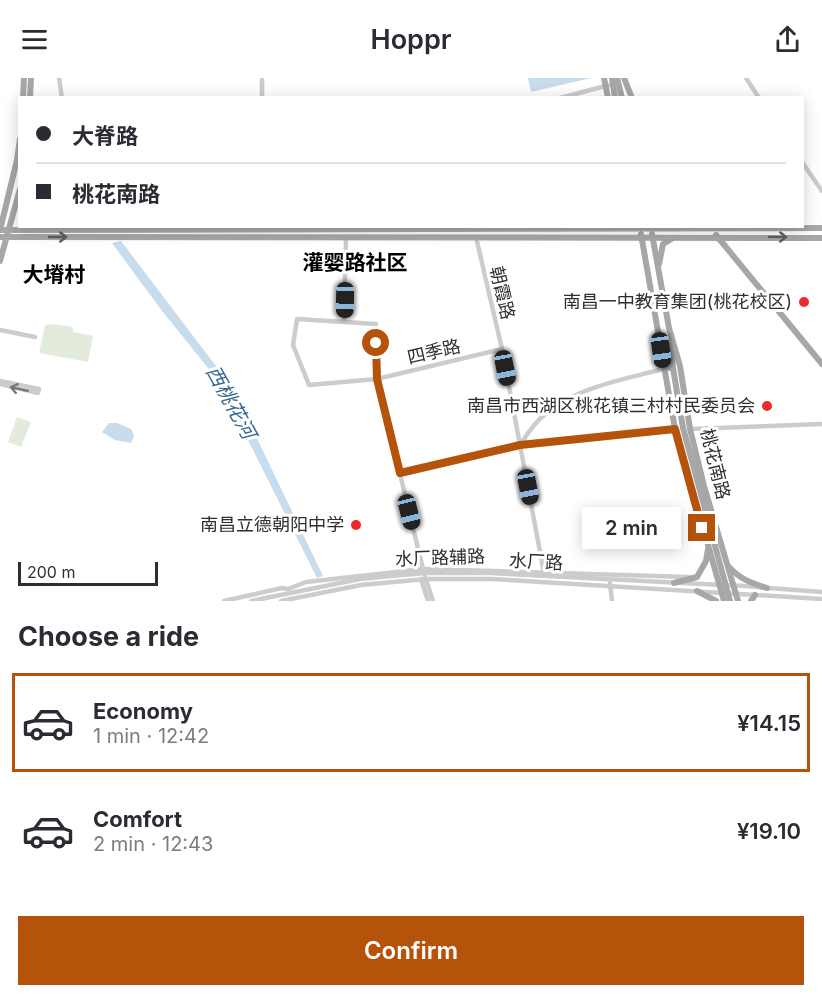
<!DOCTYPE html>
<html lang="en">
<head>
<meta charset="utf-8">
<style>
  :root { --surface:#fff; --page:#f7f7f7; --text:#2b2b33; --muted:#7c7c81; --line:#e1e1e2; --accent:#b45309 }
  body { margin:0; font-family:Inter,"Noto Sans SC",sans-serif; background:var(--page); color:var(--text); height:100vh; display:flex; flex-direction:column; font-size:22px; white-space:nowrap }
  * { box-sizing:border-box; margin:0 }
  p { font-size:20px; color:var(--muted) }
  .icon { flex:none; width:33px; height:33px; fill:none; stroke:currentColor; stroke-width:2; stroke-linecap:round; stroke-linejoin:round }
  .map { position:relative; height:523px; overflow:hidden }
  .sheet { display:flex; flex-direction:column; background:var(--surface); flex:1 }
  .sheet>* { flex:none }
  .hud { position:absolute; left:18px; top:18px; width:786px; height:132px; border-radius:0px; box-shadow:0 3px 15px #0003; display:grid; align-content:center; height:132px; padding:0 18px; background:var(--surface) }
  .scale { position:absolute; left:18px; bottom:15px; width:140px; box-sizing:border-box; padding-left:6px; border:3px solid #2f2f2f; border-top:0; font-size:16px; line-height:21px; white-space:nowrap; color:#2f2f2f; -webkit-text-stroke:4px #fff; paint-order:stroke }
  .end { position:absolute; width:27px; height:27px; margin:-14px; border:8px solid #b45309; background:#fff; box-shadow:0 0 0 3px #fff }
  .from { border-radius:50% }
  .bubble { position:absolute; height:42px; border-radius:0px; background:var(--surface); box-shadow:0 3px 15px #0003; font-size:20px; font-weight:600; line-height:42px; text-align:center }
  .car { position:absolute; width:18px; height:36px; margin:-18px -9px; border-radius:8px; box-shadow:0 0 4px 2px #0007; background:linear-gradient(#222 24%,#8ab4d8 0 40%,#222 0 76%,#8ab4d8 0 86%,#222 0) }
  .hud b { display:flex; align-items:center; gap:21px; height:57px; font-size:22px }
  .hud b+b { border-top:2px solid var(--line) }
  .hud i { width:15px; height:15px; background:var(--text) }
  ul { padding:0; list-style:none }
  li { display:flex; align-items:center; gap:18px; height:99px; margin:0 12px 9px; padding:0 6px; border:3px solid transparent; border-radius:0px }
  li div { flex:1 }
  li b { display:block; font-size:22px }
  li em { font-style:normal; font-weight:600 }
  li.selected { border-color:var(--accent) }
  li>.icon { width:54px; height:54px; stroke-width:1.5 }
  h2 { padding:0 18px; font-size:27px; line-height:72px }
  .action { display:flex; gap:12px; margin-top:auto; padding:12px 18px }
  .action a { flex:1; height:69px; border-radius:0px; background:var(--accent); color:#fff; font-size:24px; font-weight:600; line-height:69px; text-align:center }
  header { display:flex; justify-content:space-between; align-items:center; height:78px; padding:0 18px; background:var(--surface); font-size:27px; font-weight:600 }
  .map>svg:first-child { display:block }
</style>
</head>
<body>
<header><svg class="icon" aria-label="menu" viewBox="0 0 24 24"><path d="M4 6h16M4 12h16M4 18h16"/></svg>Hoppr<svg class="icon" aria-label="share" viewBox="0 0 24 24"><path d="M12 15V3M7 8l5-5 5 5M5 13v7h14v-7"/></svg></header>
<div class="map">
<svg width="822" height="523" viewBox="0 0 822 523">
  <rect width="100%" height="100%" fill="#fff"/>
  <g fill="#e3ecdc">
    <path d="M53 246 73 249V254L93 258 88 284 39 275 45 247Z"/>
    <path d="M17 339 31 344 21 369 8 364Z"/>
  </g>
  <g fill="#c7dced">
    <path d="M528 0H591L531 14Z"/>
    <path d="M121 163 222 296 252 350 323 498 317 500 241 348 212 295 159 229 112 165Z"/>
    <path d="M109 345H117L131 351 134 358 131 365 115 362 102 354Z"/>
  </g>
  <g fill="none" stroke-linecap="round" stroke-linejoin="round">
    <g stroke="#ccc" stroke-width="4.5">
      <path d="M59 0 62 20"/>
      <path d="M746 0 759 20"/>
      <path d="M262 20V0"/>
      <path d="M560 20 613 6"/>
      <path d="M802 84 822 113"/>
      <path d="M346 159 344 244 376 246 377 301 423 491"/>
      <path d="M476 159 502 271 544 495"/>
      <path d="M344 244 297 241 293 267 309 307 377 301 502 271"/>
      <path d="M0 252 35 259"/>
      <path d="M0 303 39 311 38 315 0 306"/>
      <path d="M690 351 822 346"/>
      <path d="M520 367C527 357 533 346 543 338 575 309 623 302 663 291"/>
      <path d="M400 395 520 367 675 351"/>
      <path d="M425 499 433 523"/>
      <path d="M421 501 428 523"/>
      <path d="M610 505 612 523"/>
      <path d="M730 507 822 514"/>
      <path d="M224 523 282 510 288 511 306 504 423 491 689 499"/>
      <path d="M251 523 360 501 424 495H491L722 507"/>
      <path d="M281 523 361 507 426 501H492L822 521"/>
    </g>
    <g stroke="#a7a7a7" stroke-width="6">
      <path d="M604 0 608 20"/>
      <path d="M612 0 615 20"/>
      <path d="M617 0 622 20"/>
      <path d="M624 0 632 20"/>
      <path d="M23 20 24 0"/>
      <path d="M30 20 31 0"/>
      <path d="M0 152 822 150"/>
      <path d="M0 152 17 82 20 61"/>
      <path d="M641 156 675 351 724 523"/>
      <path d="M652 156 669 250 680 288 690 351 704 408 738 523"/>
      <path d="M716 157 822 286"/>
      <path d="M0 159 822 160"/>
      <path d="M0 183 20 111"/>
      <path d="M659 186 663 166 673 160"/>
      <path d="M663 267 670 290"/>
      <path d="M671 267 673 289"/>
      <path d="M729 489C740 501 751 505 767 510"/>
      <path d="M674 505 697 499 706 483 708 471"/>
      <path d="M697 513 716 523"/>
      <path d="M751 523 755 517"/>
    </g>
    <path stroke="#a7a7a7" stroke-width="6" d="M673 290 683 350 730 523"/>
  </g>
  <defs><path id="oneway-shaft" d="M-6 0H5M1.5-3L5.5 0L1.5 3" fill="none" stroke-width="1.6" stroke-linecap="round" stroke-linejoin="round" transform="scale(1.5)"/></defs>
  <g stroke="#5f5f5f">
    <use href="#oneway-shaft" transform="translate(58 159)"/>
    <use href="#oneway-shaft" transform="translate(778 159) rotate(1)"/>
  </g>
  <use stroke="#767676" href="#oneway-shaft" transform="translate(19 311) rotate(-168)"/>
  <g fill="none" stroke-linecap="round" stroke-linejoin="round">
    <path stroke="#b45309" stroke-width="8" d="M376 265 377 301 400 395 520 367 675 351 702 450"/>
  </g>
  <g fill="#ec2a2a" stroke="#fff" stroke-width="2">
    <circle cx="804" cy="224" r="6"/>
    <circle cx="767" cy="328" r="6"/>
    <circle cx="356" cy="447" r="6"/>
  </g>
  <g text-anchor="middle" stroke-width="6" stroke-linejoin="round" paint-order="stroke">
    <g font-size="18" fill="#2f2f2f" stroke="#fff">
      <text transform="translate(502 215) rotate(77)" y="6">朝霞路</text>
      <text transform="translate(434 274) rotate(-13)" y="6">四季路</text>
      <text transform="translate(715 386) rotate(76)" y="6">桃花南路</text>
      <text transform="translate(440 480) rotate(-2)" y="6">水厂路辅路</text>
      <text transform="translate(536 484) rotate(3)" y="6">水厂路</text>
    </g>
    <g font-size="18" fill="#2f2f2f" stroke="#fff" text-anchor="end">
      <text x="792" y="230">南昌一中教育集团(桃花校区)</text>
      <text x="755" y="334">南昌市西湖区桃花镇三村村民委员会</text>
      <text x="344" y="453">南昌立德朝阳中学</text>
    </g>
    <g font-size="20" font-style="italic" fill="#396a94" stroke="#fff">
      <text transform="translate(231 324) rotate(61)" y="7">西桃花河</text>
    </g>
    <g font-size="21" font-weight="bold" fill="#000" stroke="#fff">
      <text x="355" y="192">灌婴路社区</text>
      <text x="54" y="204">大塉村</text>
    </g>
  </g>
</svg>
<div class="scale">200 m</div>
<i class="end from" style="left:376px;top:265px"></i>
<i class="end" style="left:702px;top:450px"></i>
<div class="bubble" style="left:582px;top:429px;width:99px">2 min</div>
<i class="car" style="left:345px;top:222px;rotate:181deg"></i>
<i class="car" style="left:661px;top:272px;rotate:172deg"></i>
<i class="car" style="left:505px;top:290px;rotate:169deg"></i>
<i class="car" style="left:528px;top:409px;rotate:169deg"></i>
<i class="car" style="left:409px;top:434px;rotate:166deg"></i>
<div class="hud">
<b><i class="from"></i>大脊路</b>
<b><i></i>桃花南路</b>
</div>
</div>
<section class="sheet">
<h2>Choose a ride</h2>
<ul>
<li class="selected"><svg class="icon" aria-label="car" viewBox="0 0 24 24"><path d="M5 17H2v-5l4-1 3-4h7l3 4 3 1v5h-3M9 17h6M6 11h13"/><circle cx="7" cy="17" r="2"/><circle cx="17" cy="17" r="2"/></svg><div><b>Economy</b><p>1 min · 12:42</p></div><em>¥14.15</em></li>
<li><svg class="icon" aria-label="car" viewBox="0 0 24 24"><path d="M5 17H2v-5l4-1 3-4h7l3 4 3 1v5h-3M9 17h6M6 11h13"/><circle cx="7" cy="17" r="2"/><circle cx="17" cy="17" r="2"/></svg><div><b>Comfort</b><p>2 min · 12:43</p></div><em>¥19.10</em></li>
</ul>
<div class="action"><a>Confirm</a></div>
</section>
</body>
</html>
